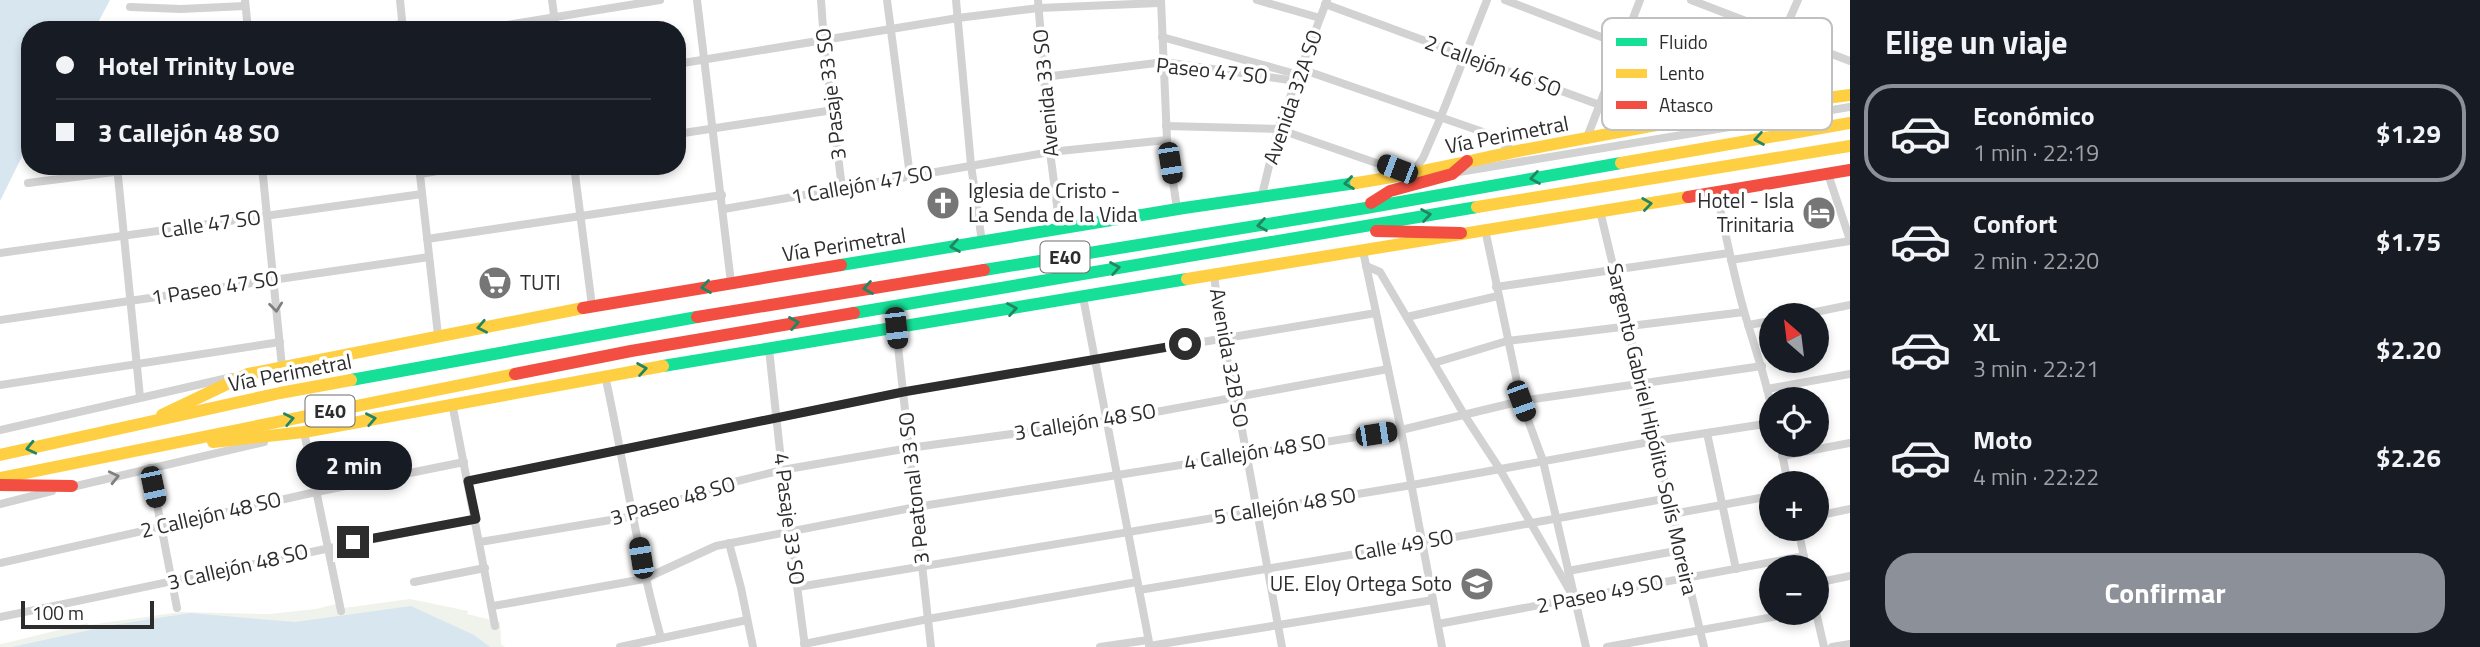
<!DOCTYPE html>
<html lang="es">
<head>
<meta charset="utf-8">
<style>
  :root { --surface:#171b24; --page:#242831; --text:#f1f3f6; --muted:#9ea1a6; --line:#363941; --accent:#8c9099 }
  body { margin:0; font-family:"Titillium Web",sans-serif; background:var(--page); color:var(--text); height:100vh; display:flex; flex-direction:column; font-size:26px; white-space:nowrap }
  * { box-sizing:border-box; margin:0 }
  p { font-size:23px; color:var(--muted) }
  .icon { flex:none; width:38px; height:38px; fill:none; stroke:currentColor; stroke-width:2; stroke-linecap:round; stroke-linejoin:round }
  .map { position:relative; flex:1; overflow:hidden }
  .panel { display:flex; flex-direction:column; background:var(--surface); width:630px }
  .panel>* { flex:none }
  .hud { position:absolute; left:21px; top:21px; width:665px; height:154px; border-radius:28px; box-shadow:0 4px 10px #0003; display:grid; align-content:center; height:154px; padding:0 35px; background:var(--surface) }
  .needle { width:46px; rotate:332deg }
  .fabs { position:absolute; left:1759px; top:303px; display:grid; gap:14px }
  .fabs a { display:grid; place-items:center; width:70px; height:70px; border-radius:50%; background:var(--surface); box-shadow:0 4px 10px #0003; font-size:35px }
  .scale { position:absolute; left:21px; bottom:18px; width:133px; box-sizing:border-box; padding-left:7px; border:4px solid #2d2d2d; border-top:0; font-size:19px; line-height:24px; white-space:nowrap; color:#2d2d2d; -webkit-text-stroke:5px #fff; paint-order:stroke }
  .end { position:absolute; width:32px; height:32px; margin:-16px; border:9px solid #2d2d2d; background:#fff; box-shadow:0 0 0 4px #fff }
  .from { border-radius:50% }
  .bubble { position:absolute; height:49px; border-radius:24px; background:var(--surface); box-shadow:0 4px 10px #0003; font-size:23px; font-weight:700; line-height:49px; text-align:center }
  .car { position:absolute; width:21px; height:42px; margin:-21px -10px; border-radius:9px; box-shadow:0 0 5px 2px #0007; background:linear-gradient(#222 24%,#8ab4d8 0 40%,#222 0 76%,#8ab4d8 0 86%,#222 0) }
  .hud b { display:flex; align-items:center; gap:24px; height:66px; font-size:26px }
  .hud b+b { border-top:2px solid var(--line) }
  .hud i { width:18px; height:18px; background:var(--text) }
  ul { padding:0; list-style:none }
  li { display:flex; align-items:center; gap:21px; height:98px; margin:0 14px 10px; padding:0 21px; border:4px solid transparent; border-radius:28px }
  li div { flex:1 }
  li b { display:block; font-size:26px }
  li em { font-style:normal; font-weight:700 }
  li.active { border-color:var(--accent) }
  li>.icon { width:63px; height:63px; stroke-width:1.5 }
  h2 { padding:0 35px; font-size:32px; line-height:84px }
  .button { display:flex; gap:14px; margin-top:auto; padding:14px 35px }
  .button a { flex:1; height:80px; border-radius:28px; background:var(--accent); color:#fff; font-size:28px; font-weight:700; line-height:80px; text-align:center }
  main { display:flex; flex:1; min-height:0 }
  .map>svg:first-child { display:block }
</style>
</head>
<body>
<main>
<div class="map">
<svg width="1850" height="647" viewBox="0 0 1850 647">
  <rect width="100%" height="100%" fill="#fff"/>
  <path fill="#f0f3eb" d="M410 599 468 611 467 614 500 622 501 644 505 647H0V644L6 643 87 623 89 625 180 612 269 614 316 609 336 604 344 608Z"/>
  <g fill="#d8e6f0">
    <path d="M0 0H110L94 30H30V140L0 201Z"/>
    <path d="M411 606 474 635 490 647H12L113 625 190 613 295 622Z"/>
  </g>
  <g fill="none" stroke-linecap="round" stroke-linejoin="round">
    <g stroke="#d2d2d2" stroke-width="8">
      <path d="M245 0 248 30"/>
      <path d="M400 0 403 30"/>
      <path d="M552 0 556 30"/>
      <path d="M697 0 731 283"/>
      <path d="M821 0 824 42 842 188"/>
      <path d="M887 0 910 176"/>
      <path d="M956 0 971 165 982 242"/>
      <path d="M1038 0 1050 152 1060 228"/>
      <path d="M1161 0 1167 140 1177 209"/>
      <path d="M1257 0 1320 18"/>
      <path d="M1505 0 1773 103"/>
      <path d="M1691 0 1850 61"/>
      <path d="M1325 4 1654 125"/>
      <path d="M130 7 181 9 245 6"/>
      <path d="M352 30 403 24"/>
      <path d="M476 30 660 0"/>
      <path d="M1162 37 1299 75"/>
      <path d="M677 64 958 18 1039 8 1159 3"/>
      <path d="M1301 69 1486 133 1515 152"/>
      <path d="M1044 77 1164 62 1296 81"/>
      <path d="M1759 97 1782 36 1798 0"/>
      <path d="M1166 126 1278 129 1411 175 1423 158 1440 119 1487 0"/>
      <path d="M677 134 833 110"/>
      <path d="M1586 140 1640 0"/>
      <path d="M117 166 140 397"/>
      <path d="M262 166 282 367"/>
      <path d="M419 166 438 335"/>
      <path d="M574 166 592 306"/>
      <path d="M1459 172 1850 107"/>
      <path d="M420 174 466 166"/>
      <path d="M1828 174 1850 240"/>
      <path d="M28 183 161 166"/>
      <path d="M1717 193C1725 233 1733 272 1744 311 1753 342 1764 373 1771 405"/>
      <path d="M1262 195 1278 129 1327 0"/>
      <path d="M724 209 1050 152 1167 140"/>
      <path d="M1600 211 1704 647"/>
      <path d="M1485 229 1521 401 1543 461 1586 647"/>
      <path d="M427 239 722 195"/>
      <path d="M1363 251 1401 430 1442 647"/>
      <path d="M0 253 422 194"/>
      <path d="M1731 260 1850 241"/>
      <path d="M1366 266 1380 272 1465 416 1499 468 1570 591"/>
      <path d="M1214 275 1222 338 1236 397 1282 647"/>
      <path d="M1496 287 1729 253"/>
      <path d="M1083 297 1150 647"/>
      <path d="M1801 315 1850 305"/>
      <path d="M1407 317 1498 296"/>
      <path d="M0 320 429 257"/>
      <path d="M1748 325 1771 321"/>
      <path d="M896 328 931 647"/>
      <path d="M769 349 782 470 805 647"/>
      <path d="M1434 363 1507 341 1744 312"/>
      <path d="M605 375C624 463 637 552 661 638"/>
      <path d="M0 385 280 342"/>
      <path d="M1767 389 1850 374"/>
      <path d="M452 403 495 626"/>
      <path d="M0 430 232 377"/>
      <path d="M300 433 304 432 341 611"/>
      <path d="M1707 433 1736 569"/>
      <path d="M1780 444 1788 483"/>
      <path d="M1782 456 1850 443"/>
      <path d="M150 468 177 608"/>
      <path d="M468 481 903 392 1376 313"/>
      <path d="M72 487 264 442"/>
      <path d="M0 504 52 491"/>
      <path d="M1672 514 1771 496"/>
      <path d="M1816 516 1850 509"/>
      <path d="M1798 528 1806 567"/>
      <path d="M480 542 634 516 722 485 782 470 909 448 1107 421 1388 369"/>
      <path d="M729 543 741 588 753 647"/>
      <path d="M0 563 316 492 464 462"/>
      <path d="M1568 571 1681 550"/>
      <path d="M414 582 485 568"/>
      <path d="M1816 583 1850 576"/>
      <path d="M798 587 1412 485 1655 441 1771 423"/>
      <path d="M1139 590 1422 543 1669 498"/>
      <path d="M493 606 644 579 716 546 916 507 1401 430 1521 401 1762 366"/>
      <path d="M1816 612 1824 647"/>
      <path d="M0 617C159 585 317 549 476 519"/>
      <path d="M1438 624 1804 556"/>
      <path d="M804 644 928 619 1137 582"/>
      <path d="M1149 646 1433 600"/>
      <path d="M620 647 747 620"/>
      <path d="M1100 647 1148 640"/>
      <path d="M1607 647 1801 612"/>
      <path d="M1832 647 1850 644"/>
    </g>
    <g stroke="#16e098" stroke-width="12">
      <path d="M841 265 1184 208 1356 183"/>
      <path d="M984 270 1366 208 1621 163"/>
      <path d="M854 313 1477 207"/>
      <path d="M663 366 1187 279"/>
      <path d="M351 380 697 317"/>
    </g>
    <g stroke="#ffcf43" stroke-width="12">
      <path d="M1621 163 1850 123"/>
      <path d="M1356 183C1411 175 1464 162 1518 151 1628 130 1739 109 1850 95"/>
      <path d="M1477 207 1850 146"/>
      <path d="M1187 279 1688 197"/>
      <path d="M162 415 248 374 583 308"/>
      <path d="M213 442 304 432 663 366"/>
      <path d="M0 455 280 393 351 380"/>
      <path d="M0 478 515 374"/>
    </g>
    <g stroke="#f24e42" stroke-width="12">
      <path d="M1688 197 1850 170"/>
      <path d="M1371 203 1390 191 1452 174 1467 161"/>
      <path d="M1376 231 1461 233"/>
      <path d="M583 308 841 265"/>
      <path d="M697 317 984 270"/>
      <path d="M515 374 631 351 854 313"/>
      <path d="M0 485 72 486"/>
    </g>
  </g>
  <defs><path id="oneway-chevron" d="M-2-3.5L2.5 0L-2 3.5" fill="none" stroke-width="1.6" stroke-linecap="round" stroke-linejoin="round" transform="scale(1.75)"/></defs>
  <g stroke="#228662">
    <use href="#oneway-chevron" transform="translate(1759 139) rotate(170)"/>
    <use href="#oneway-chevron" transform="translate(1535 178) rotate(170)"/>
    <use href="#oneway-chevron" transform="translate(1349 183) rotate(172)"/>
    <use href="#oneway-chevron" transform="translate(1647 204) rotate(-8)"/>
    <use href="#oneway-chevron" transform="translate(1426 215) rotate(-9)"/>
    <use href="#oneway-chevron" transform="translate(1262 225) rotate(171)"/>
    <use href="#oneway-chevron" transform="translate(955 246) rotate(171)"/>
    <use href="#oneway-chevron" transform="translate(1115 268) rotate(-10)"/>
    <use href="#oneway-chevron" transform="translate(706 287) rotate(171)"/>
    <use href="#oneway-chevron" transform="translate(868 288) rotate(171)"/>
    <use href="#oneway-chevron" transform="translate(1012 309) rotate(-10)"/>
    <use href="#oneway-chevron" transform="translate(794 323) rotate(-10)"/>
    <use href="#oneway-chevron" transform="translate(482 327) rotate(169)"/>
    <use href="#oneway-chevron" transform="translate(642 369) rotate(-9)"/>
    <use href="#oneway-chevron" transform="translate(289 419) rotate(-11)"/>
    <use href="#oneway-chevron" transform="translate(371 419) rotate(-11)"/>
    <use href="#oneway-chevron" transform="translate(31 448) rotate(167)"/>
  </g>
  <g stroke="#808080">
    <use href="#oneway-chevron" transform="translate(276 307) rotate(84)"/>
    <use href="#oneway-chevron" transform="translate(114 477) rotate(-13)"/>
  </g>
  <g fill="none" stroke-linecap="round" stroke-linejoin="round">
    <path stroke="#2d2d2d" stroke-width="9" d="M353 542 476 519 468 481 903 392 1185 344"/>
  </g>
  <defs>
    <symbol id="church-disc" viewBox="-11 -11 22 22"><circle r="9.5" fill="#767676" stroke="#fff"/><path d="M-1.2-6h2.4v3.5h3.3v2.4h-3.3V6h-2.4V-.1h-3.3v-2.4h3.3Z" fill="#fff"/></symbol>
    <symbol id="hotel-disc" viewBox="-11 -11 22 22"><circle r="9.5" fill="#767676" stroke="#fff"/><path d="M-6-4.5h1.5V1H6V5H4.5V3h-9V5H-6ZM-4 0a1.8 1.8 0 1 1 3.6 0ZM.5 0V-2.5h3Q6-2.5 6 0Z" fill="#fff"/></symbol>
    <symbol id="supermarket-disc" viewBox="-11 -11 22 22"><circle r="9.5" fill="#767676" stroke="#fff"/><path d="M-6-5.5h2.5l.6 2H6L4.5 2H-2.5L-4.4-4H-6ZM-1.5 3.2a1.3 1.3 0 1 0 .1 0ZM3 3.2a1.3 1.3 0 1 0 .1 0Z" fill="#fff"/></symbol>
    <symbol id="school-disc" viewBox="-11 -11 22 22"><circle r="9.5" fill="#767676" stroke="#fff"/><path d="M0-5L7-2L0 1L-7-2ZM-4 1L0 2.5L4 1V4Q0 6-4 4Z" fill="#fff"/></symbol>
  </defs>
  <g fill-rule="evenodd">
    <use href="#church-disc" x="924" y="184" width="38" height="38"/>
    <use href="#hotel-disc" x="1800" y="194" width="38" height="38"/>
    <use href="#supermarket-disc" x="476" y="264" width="38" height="38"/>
    <use href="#school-disc" x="1458" y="565" width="38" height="38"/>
  </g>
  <g text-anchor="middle" stroke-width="7" stroke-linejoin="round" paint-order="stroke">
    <g fill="#fff" stroke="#6c6c6c" stroke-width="2">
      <rect x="1040.5" y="241.5" width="49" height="31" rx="5"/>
      <rect x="305.5" y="395.5" width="49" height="31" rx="5"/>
    </g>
    <g font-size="19" font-weight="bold" fill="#2d2d2d">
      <text x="1065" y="264">E40</text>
      <text x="330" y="418">E40</text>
    </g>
    <g font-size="21" fill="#2d2d2d" stroke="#fff">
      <text transform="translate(1493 66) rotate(20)" y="7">2 Callejón 46 SO</text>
      <text transform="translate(1212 71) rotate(6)" y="7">Paseo 47 SO</text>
      <text transform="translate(1046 93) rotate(-95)" y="7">Avenida 33 SO</text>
      <text transform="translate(831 94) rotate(-97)" y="7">3 Pasaje 33 SO</text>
      <text transform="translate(1293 97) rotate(-71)" y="7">Avenida 32A SO</text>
      <text transform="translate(1507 135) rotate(-11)" y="7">Vía Perimetral</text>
      <text transform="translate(862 185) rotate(-10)" y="7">1 Callejón 47 SO</text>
      <text transform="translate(211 224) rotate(-8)" y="7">Calle 47 SO</text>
      <text transform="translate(844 245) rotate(-9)" y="7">Vía Perimetral</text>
      <text transform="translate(215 288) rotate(-9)" y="7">1 Paseo 47 SO</text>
      <text transform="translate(1229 358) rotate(80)" y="7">Avenida 32B SO</text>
      <text transform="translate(290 373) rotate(-11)" y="7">Vía Perimetral</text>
      <text transform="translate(1085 422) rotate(-9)" y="7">3 Callejón 48 SO</text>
      <text transform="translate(1652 429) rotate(77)" y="7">Sargento Gabriel Hipólito Solís Moreira</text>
      <text transform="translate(1255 452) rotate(-9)" y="7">4 Callejón 48 SO</text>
      <text transform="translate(914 488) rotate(-96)" y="7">3 Peatonal 33 SO</text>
      <text transform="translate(673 501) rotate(-16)" y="7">3 Paseo 48 SO</text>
      <text transform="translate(1285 506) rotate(-9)" y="7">5 Callejón 48 SO</text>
      <text transform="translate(211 515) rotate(-13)" y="7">2 Callejón 48 SO</text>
      <text transform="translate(789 519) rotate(83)" y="7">4 Pasaje 33 SO</text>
      <text transform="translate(1404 545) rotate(-10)" y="7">Calle 49 SO</text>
      <text transform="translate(238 567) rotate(-13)" y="7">3 Callejón 48 SO</text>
      <text transform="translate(1600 594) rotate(-11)" y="7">2 Paseo 49 SO</text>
    </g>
    <g font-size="21" fill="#2d2d2d" stroke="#fff" text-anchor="start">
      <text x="968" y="198">Iglesia de Cristo -<tspan x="968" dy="24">La Senda de la Vida</tspan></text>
      <text x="1794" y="208" text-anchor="end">Hotel - Isla<tspan x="1794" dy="24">Trinitaria</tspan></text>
      <text x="520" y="290">TUTI</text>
      <text x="1452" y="591" text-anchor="end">UE. Eloy Ortega Soto</text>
    </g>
  </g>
  <rect x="1602" y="18" width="230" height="112" rx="10" fill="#fff" stroke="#c0c0c0" stroke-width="2"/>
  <rect x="1616" y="38" width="31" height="8" fill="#16e098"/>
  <rect x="1616" y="69" width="31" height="9" fill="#ffcf43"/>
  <rect x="1616" y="101" width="31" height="8" fill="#f24e42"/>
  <g font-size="19" fill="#2d2d2d">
    <text x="1659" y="49">Fluido</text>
    <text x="1659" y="80">Lento</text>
    <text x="1659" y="112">Atasco</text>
  </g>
</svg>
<div class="fabs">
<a><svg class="needle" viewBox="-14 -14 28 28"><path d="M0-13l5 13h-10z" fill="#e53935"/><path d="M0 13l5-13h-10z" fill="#9ea1a6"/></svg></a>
<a><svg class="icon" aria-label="locate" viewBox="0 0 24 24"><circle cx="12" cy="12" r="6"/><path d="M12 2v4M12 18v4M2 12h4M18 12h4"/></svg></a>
<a>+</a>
<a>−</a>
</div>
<div class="scale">100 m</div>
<i class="end from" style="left:1185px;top:344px"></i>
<i class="end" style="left:353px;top:542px"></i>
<div class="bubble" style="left:296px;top:441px;width:116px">2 min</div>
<i class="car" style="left:1170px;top:163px;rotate:171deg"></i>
<i class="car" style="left:1397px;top:169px;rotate:291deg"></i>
<i class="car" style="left:896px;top:328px;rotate:174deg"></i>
<i class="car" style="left:1521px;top:401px;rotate:160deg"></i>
<i class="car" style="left:1376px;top:434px;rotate:81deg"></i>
<i class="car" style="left:153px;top:487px;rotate:168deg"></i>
<i class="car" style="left:641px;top:558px;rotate:351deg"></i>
<div class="hud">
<b><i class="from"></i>Hotel Trinity Love</b>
<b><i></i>3 Callejón 48 SO</b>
</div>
</div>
<section class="panel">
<h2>Elige un viaje</h2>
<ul>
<li class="active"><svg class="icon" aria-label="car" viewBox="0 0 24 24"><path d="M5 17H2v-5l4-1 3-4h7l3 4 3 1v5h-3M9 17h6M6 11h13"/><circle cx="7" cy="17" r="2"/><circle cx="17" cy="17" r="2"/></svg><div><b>Económico</b><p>1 min · 22:19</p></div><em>$1.29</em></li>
<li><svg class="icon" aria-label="car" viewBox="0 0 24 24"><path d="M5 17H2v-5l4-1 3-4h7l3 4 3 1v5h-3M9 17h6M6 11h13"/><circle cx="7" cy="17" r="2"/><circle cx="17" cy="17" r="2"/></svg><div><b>Confort</b><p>2 min · 22:20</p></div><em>$1.75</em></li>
<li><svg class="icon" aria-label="car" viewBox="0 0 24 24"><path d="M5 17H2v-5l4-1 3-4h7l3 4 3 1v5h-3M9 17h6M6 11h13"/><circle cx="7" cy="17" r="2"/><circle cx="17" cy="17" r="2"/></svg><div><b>XL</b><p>3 min · 22:21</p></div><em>$2.20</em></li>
<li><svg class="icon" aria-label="car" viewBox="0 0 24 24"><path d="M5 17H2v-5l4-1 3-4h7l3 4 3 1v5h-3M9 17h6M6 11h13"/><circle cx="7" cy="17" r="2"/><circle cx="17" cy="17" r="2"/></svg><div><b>Moto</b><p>4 min · 22:22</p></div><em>$2.26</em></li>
</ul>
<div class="button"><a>Confirmar</a></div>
</section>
</main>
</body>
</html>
